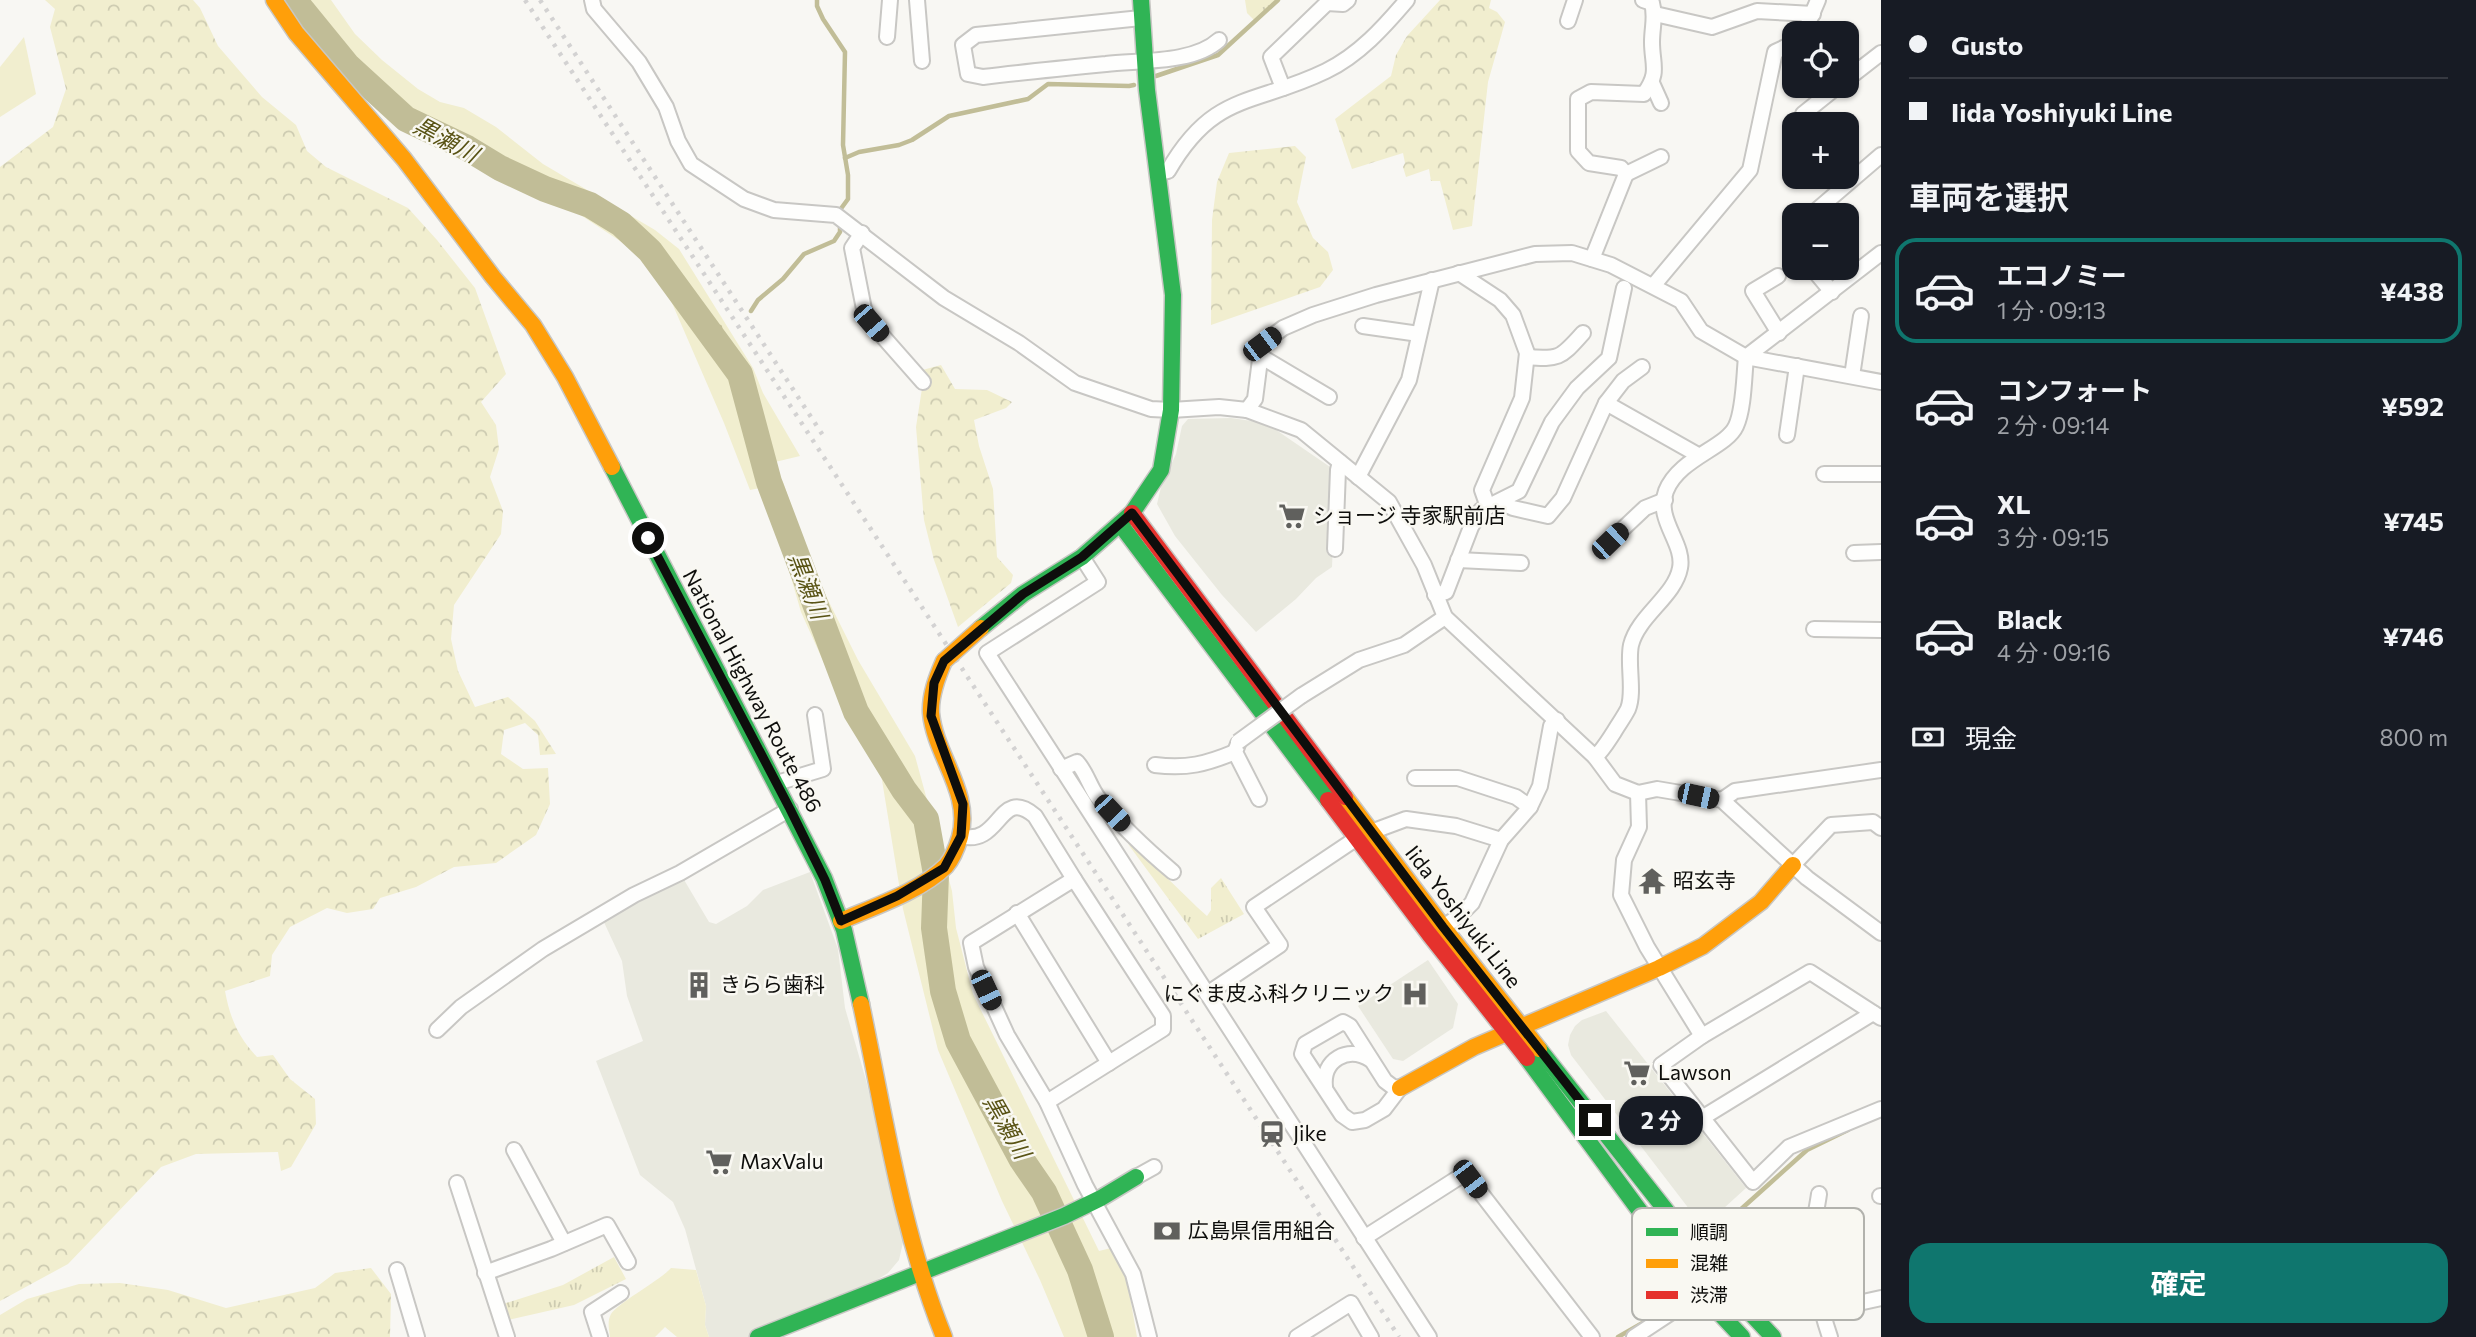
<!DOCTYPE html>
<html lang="ja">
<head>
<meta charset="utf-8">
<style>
  :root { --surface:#171b24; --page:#242831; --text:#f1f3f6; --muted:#9ea1a6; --line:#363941; --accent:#0f766e }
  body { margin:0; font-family:Commissioner,"Noto Sans JP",sans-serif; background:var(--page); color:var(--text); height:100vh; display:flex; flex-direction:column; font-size:26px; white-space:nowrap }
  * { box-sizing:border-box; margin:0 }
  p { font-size:23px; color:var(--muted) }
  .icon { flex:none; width:38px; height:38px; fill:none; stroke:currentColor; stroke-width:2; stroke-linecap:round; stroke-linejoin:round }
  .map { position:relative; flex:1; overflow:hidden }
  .details { display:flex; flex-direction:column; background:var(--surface); width:595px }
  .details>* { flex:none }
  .guide { display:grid; align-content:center; height:154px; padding:0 28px; background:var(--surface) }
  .controls { position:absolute; left:1782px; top:21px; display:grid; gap:14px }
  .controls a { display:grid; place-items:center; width:77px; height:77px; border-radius:14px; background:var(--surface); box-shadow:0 2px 5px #0004; font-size:35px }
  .end { position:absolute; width:32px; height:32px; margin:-16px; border:9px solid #0e0e0c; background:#fff; box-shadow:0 0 0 4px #fff }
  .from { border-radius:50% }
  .bubble { position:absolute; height:49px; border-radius:21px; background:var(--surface); box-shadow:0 2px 5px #0004; font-size:23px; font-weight:700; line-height:49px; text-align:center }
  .car { position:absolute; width:21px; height:42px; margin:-21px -10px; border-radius:9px; box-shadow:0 0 5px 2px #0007; background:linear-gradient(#222 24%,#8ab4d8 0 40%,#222 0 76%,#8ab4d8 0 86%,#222 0) }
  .guide b { display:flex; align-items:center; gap:24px; height:66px; font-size:26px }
  .guide b+b { border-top:2px solid var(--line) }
  .guide i { width:18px; height:18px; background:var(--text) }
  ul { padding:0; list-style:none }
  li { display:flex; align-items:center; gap:21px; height:105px; margin:0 14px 10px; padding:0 14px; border:4px solid transparent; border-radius:21px }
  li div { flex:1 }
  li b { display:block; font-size:26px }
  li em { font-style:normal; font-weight:700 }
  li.current { border-color:var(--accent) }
  li>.icon { width:63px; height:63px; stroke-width:1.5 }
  h2 { padding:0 28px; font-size:32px; line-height:84px }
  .pay { display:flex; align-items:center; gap:18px; height:77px; padding:0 28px; font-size:26px }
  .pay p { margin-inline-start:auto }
  .primary-button { display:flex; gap:14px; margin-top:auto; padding:14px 28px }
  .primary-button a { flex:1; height:80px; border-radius:21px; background:var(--accent); color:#fff; font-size:28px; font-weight:700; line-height:80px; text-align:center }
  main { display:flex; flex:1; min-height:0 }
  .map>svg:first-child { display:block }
</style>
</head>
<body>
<main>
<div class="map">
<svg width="1881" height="1337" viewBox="0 0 1881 1337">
  <defs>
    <pattern id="forest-crowns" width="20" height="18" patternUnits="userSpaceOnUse" patternTransform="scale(1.75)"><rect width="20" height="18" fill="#f1eecf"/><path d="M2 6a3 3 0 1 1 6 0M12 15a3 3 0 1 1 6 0" fill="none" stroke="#cdcbb1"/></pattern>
    <pattern id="park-tufts" width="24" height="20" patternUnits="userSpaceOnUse" patternTransform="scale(1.75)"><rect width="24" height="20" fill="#f1eecf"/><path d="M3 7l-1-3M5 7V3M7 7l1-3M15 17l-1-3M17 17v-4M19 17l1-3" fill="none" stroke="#cdcbb1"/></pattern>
  </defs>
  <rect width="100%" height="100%" fill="#f8f7f3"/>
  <g fill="#e9e9df">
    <path d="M1231 418 1266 423 1336 471 1332 567 1316 578 1296 599 1256 632 1222 595 1175 536 1157 504 1161 487 1176 454 1182 426 1188 419Z"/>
    <path d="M810 872 838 949 845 1008 866 1080 904 1238 899 1260 888 1273 829 1310 758 1337H709L705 1325 706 1306 685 1229 673 1202 640 1175 596 1061 643 1041 627 996 622 961 602 918 680 873 709 922 716 924 747 906 763 890Z"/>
    <path d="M1428 960 1458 1004 1453 1028 1403 1061 1393 1059 1358 1006Z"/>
    <path d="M1606 1011 1746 1188 1724 1208 1706 1231 1571 1055 1568 1045 1570 1035 1575 1026 1582 1020Z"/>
  </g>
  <g fill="#f1eecf">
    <path d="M289 0H331L355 34 382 60 418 89 440 102 464 108 496 127 543 164 655 230 679 249 753 368 763 393 800 456 771 463 783 482 816 576 858 660 915 756 952 891 956 928 973 994 1099 1251 1111 1248 1126 1274 1137 1337H1064L1040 1280 1002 1201 938 1050 903 909 881 774 828 672 801 612 777 529 760 488 750 490 724 423 672 303 658 281 649 260 576 212 440 144 405 131 315 35Z"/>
    <path d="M24 37 36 94 0 117V67Z"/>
    <path d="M671 1268 696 1270 706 1306 705 1325 709 1337H677L665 1327 655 1337H610C609 1329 607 1321 611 1314 619 1302 658 1282 671 1268Z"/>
  </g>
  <g fill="url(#forest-crowns)">
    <path d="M45 0H193L200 8 218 46 262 97 296 125 307 151 326 167 408 208 437 240 475 288 506 374 481 402 496 425 499 449 490 477 503 511 501 534 454 605 451 639 458 671 475 707 508 697 535 721 556 754 540 755 538 735 525 723 504 730 501 754 523 769 548 768 550 804 536 835 496 863 454 867 416 887 380 898 373 909 347 913 327 908 290 927 272 955 270 976 225 991C230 1018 238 1037 257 1057L273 1055 290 1079 315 1099 316 1124 291 1167 281 1171 278 1152 196 1154 161 1167 68 1264 0 1301V167L53 127 66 89 50 27 55 9Z"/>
    <path d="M1440 0H1491L1489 8 1497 12 1505 22 1488 82 1472 226 1453 230 1440 181H1431L1429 169 1406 177 1403 167 1405 163 1403 153 1352 169 1335 119 1391 76 1396 55 1407 36Z"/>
    <path d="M1295 146 1306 157 1297 202 1313 238 1328 252 1333 270 1320 287 1211 325 1212 220 1217 182 1229 153Z"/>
    <path d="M941 365 955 389 987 390 1012 402 1006 408 974 420 979 446 993 489 997 557 1013 575 1011 583 958 627 934 560 924 520 916 427 923 382 915 372Z"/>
    <path d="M371 1268 391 1294 390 1337H0V1315L27 1299 79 1284 120 1283 168 1290 226 1308 315 1288 335 1273Z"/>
  </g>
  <g fill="url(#park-tufts)">
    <path d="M1245 0H1275L1255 21 1247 13Z"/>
    <path d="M1128 844C1157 865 1180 892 1207 916L1211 910V888L1221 878 1244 914 1198 939Z"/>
    <path d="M614 1257 626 1279 574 1305 508 1320 503 1304 563 1285Z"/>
  </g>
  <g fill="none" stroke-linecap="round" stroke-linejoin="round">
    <g stroke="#c1bd97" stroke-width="4.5">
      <path d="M1156 76 1218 55 1278 0"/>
      <path d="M845 158 859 152 899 145 912 140 949 116 1028 99 1048 84 1129 86 1134 85"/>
      <path d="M751 311 758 300 783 279 804 254 834 241 840 232V210L848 199V175L843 145 845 52 823 19 817 6V0"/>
      <path d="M711 332 720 327"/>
      <path d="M1708 1255 1730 1219 1768 1185 1807 1150 1848 1130"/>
      <path d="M1665 1309 1687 1284"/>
      <path d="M1618 1337 1646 1321"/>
    </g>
    <path stroke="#c1bd97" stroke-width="26" d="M294 0 347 65 406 119 467 148 500 168 545 189 590 205 621 224 650 251 740 374 769 482 856 712 904 790 926 819 936 874 934 928 943 991 958 1041 1022 1160 1044 1192 1080 1270 1101 1337"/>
    <defs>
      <g id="street">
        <path d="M592 0 594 9 639 62 666 107 678 141 691 164 744 199 774 210 836 215 944 298 1019 343 1075 383 1151 409 1171 410 1219 407 1247 410 1301 430 1389 502 1424 565 1445 617 1595 757 1615 784 1638 793 1657 789 1722 800 1807 878 1881 933"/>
        <path d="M917 0 922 61"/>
        <path d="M1655 14 1712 27 1757 11 1813 14"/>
        <path d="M1141 18 976 35 963 45 968 74 983 77C1024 72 1065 68 1106 64 1138 60 1193 64 1219 40"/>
        <path d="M1568 21 1575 0"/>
        <path d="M1804 33 1818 0"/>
        <path d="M887 37 890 0"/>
        <path d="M1846 80 1881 53"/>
        <path d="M1652 83 1661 103"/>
        <path d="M1283 88 1271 57 1327 3 1343 4 1348 0"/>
        <path d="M1800 124 1803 114 1838 86"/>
        <path d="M1159 173 1168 171C1214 91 1254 106 1326 71 1359 55 1384 27 1407 0"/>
        <path d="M1626 174 1661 157"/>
        <path d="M1811 215 1881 155"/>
        <path d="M862 233 852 248 864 309 871 323 923 382"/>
        <path d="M1794 235 1791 242 1794 246"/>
        <path d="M1592 259 1626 174 1621 168 1589 163 1578 151V99L1591 92 1644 94C1660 72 1652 65 1652 42 1652 27 1656 17 1652 3L1643 0"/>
        <path d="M1812 268 1832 292"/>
        <path d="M1459 273 1500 300 1513 315 1527 353 1522 398 1482 490 1488 507"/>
        <path d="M1778 276 1753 291 1779 333"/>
        <path d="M1653 286 1750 170 1775 52 1794 43"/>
        <path d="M1363 326 1419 334"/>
        <path d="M1260 356 1329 397"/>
        <path d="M1527 357C1561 360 1561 357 1583 333"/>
        <path d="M1852 376 1861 316"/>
        <path d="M1606 403 1698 455"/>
        <path d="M1247 410 1255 399 1262 344 1283 328 1313 315 1376 295 1535 254 1572 253 1611 265 1681 301 1701 331 1746 357 1881 382"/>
        <path d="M1787 435 1797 366"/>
        <path d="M1824 474H1881"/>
        <path d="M1358 477 1409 380 1432 280"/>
        <path d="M1500 502 1513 508 1548 516 1563 498 1606 403 1623 381 1642 367"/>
        <path d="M1610 541 1645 508 1665 500"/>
        <path d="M1335 549 1338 470 1340 462"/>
        <path d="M1854 553 1881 552"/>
        <path d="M1082 557 1098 582 987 653 1429 1337"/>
        <path d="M1458 560 1521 563"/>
        <path d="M1435 595 1446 592 1471 527 1481 510 1519 491 1552 422 1577 388 1609 358 1624 288"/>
        <path d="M1814 629 1881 630"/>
        <path d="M1301 696 1359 660 1404 645 1445 617"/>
        <path d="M1238 744 1235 752 1259 799"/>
        <path d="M1595 757C1603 750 1608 741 1614 732 1618 725 1624 717 1628 709 1635 692 1627 664 1631 645 1638 616 1675 596 1680 568 1685 543 1655 520 1666 491 1679 458 1726 448 1736 426 1744 409 1744 376 1746 357L1881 253"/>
        <path d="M1155 765C1187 769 1206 764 1235 752"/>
        <path d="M1061 769 1077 762C1087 773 1090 788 1099 799 1121 826 1147 850 1173 872"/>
        <path d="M1415 778H1458L1516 797 1530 807"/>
        <path d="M777 783 823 769 815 715"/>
        <path d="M1638 793 1639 827 1624 860 1621 895 1647 947 1702 1036 1810 972 1881 1018"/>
        <path d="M1722 800 1735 791 1881 770"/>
        <path d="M1371 832 1406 819 1456 826 1501 840"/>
        <path d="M961 836C1001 847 999 785 1035 816L1074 879 971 943 976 967 1007 1035 1047 1102 1085 1185 1133 1274 1149 1337"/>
        <path d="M1793 865 1831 825 1873 822 1881 828"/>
        <path d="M1017 913 1109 1063"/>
        <path d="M1443 927 1458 917 1472 903 1501 840 1530 807 1540 786 1551 726 1557 720"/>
        <path d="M1207 994 1280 945 1254 907 1357 838"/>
        <path d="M1343 1022 1350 1026 1385 1081 1393 1087 1400 1088 1384 1109 1365 1120 1352 1122 1342 1115 1302 1054 1305 1044Z"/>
        <path d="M437 1030 461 1007 543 949 634 895 680 873 790 809"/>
        <path d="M1702 1036 1661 1065 1753 1182 1789 1147 1881 1109"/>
        <path d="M1325 1087C1322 1060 1348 1045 1371 1060"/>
        <path d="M1047 1102 1163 1029V1016L1074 879"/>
        <path d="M1702 1118 1873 1013"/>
        <path d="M514 1150 564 1243"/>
        <path d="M1136 1177 1154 1167"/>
        <path d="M457 1183 507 1337"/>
        <path d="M1819 1194C1817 1209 1813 1224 1812 1238 1810 1265 1821 1311 1830 1337"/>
        <path d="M1880 1196H1881"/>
        <path d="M1364 1238 1461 1176 1470 1179 1592 1337"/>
        <path d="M397 1270 417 1337"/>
        <path d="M485 1273 551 1249 607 1225 628 1262"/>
        <path d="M1822 1311 1881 1298"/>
        <path d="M600 1337 592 1312 621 1293"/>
        <path d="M1297 1337 1351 1303 1371 1337"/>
        <path d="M1634 1337 1672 1312 1698 1290"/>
      </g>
      <g id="fast">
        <path d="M612 467 824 878 844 930 861 1004"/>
        <path d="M1120 524 1328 800"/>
        <path d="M981 628 1023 594 1082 557 1132 513 1161 470 1171 410 1173 295 1147 90 1141 0"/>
        <path d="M1539 1049 1727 1288 1773 1337"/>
        <path d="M1527 1058 1698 1290 1742 1337"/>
        <path d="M758 1337 1064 1216 1101 1198 1136 1177"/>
      </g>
      <g id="slow">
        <path d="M274 0 296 33 404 159 493 277 533 325 565 377 612 467"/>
        <path d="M1345 797 1443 927 1539 1049"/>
        <path d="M841 921C873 907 921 891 946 866 953 858 957 847 960 837 972 792 935 756 931 713 930 695 937 677 944 661"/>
        <path d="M861 1004C885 1117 901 1230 944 1337"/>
        <path d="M1400 1088 1474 1047 1659 968 1703 946 1761 902 1793 865"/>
      </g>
      <g id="jam">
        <path d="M1132 513 1345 797"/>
        <path d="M1328 800 1429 934 1527 1058"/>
      </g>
    </defs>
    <use href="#street" stroke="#c8c7c4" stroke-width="18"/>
    <use href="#fast" stroke="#c8c7c4" stroke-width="19"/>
    <use href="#slow" stroke="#c8c7c4" stroke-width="19"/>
    <use href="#jam" stroke="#c8c7c4" stroke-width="19"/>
    <use href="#street" stroke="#fefefd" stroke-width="14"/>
    <use href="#fast" stroke="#30b455" stroke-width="16"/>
    <use href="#slow" stroke="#ff9f0a" stroke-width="16"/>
    <use href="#jam" stroke="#e5322d" stroke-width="16"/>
    <g stroke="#d3d2d2" stroke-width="4.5" stroke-dasharray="3.5 7" stroke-linecap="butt">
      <path d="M525 0 1399 1337"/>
      <path d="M540 0 824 437"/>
    </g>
    <defs>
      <path id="street-bridge" d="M1238 742 1301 696"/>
      <path id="slow-bridge" d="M944 661 981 628"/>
    </defs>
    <use href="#street-bridge" stroke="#c8c7c4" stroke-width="18" stroke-linecap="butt"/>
    <use href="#slow-bridge" stroke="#c8c7c4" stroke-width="19" stroke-linecap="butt"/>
    <use href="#street-bridge" stroke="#fefefd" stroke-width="14"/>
    <use href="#slow-bridge" stroke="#ff9f0a" stroke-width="16"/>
  </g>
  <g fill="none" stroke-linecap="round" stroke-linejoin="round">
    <path stroke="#0e0e0c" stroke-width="9" d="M648 538 790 809 825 880 841 921 897 896 944 868 961 836 963 804 931 716 934 683 944 661 1023 594 1082 557 1132 513 1443 927 1595 1120"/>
  </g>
  <defs>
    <symbol id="supermarket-bare" viewBox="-9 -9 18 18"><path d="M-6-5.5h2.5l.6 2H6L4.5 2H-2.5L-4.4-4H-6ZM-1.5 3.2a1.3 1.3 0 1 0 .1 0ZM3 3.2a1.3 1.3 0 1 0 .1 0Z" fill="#60605d" stroke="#f9f8f2" stroke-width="2.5" paint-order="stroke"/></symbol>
    <symbol id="temple-bare" viewBox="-9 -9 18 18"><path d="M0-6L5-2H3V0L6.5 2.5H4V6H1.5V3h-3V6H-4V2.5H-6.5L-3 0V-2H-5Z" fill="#60605d" stroke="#f9f8f2" stroke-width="2.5" paint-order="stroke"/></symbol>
    <symbol id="building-bare" viewBox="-9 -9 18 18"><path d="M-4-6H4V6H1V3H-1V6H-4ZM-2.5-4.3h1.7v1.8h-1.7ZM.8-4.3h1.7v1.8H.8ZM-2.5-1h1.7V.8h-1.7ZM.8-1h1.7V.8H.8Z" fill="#60605d" stroke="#f9f8f2" stroke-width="2.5" paint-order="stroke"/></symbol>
    <symbol id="hospital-bare" viewBox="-9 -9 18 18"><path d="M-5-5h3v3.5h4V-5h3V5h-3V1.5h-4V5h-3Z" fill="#60605d" stroke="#f9f8f2" stroke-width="2.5" paint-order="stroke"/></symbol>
    <symbol id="station-bare" viewBox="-9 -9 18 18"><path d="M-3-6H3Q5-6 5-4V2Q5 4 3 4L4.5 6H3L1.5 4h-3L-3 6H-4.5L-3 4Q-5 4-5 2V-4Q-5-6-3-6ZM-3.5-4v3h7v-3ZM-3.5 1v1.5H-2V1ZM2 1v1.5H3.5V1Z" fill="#60605d" stroke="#f9f8f2" stroke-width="2.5" paint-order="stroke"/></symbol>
    <symbol id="bank-bare" viewBox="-9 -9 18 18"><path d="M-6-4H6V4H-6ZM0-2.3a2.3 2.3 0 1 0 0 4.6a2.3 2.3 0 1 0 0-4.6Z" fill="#60605d" stroke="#f9f8f2" stroke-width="2.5" paint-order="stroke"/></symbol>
  </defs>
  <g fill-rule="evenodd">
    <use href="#supermarket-bare" x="1273" y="497" width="38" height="38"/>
    <use href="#temple-bare" x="1633" y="862" width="38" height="38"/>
    <use href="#building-bare" x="680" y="966" width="38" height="38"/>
    <use href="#hospital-bare" x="1396" y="975" width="38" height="38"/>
    <use href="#supermarket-bare" x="1618" y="1054" width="38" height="38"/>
    <use href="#station-bare" x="1253" y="1115" width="38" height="38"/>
    <use href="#supermarket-bare" x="700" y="1143" width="38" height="38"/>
    <use href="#bank-bare" x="1148" y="1212" width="38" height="38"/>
  </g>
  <g text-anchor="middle" stroke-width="5" stroke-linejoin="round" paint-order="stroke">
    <g font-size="21" fill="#0e0e0c" stroke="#f9f8f2" text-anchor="start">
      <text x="1313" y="523">ショージ 寺家駅前店</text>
      <text x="1673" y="888">昭玄寺</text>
      <text x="720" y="992">きらら歯科</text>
      <text x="1394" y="1001" text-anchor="end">にぐま皮ふ科クリニック</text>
      <text x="1658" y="1080">Lawson</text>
      <text x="1293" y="1141">Jike</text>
      <text x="740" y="1169">MaxValu</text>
      <text x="1188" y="1238">広島県信用組合</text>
    </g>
    <g font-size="21" fill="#0e0e0c" stroke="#f9f8f2">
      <text transform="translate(752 691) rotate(62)" y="7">National Highway Route 486</text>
      <text transform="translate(1463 917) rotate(52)" y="7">Iida Yoshiyuki Line</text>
    </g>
    <g font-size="23" font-style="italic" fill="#595315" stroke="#f9f8f2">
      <text transform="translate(446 140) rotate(28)" y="8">黒瀬川</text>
      <text transform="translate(808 586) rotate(69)" y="8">黒瀬川</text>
      <text transform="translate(1007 1127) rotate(60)" y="8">黒瀬川</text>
    </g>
  </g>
  <rect x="1632" y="1208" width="232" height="112" rx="10" fill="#f9f8f2" stroke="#b2b2ad" stroke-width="2"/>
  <rect x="1646" y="1228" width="32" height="8" fill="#30b455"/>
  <rect x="1646" y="1259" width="32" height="9" fill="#ff9f0a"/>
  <rect x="1646" y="1291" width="32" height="8" fill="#e5322d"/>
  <g font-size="19" fill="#0e0e0c">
    <text x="1690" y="1239">順調</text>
    <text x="1690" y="1270">混雑</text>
    <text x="1690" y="1302">渋滞</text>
  </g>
</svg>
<div class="controls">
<a><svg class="icon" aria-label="locate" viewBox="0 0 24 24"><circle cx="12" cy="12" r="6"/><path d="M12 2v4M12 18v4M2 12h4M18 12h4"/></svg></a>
<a>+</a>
<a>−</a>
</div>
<i class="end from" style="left:648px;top:538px"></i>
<i class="end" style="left:1595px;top:1120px"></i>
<div class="bubble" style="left:1619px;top:1096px;width:84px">2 分</div>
<i class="car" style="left:871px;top:323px;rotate:139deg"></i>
<i class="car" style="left:1262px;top:344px;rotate:53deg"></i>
<i class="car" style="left:1610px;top:541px;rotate:46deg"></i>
<i class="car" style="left:1698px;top:796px;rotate:102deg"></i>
<i class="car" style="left:1112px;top:813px;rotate:137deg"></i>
<i class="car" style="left:986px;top:990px;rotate:155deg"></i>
<i class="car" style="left:1470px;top:1179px;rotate:143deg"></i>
</div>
<section class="details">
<div class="guide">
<b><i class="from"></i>Gusto</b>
<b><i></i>Iida Yoshiyuki Line</b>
</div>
<h2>車両を選択</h2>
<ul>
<li class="current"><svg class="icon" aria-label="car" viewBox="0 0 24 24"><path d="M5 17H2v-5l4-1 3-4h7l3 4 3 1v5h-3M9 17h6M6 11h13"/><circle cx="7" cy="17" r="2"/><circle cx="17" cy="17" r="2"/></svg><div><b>エコノミー</b><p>1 分 · 09:13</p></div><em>¥438</em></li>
<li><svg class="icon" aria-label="car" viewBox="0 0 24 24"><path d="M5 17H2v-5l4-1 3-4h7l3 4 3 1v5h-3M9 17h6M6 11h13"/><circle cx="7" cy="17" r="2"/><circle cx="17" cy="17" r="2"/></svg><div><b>コンフォート</b><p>2 分 · 09:14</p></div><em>¥592</em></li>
<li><svg class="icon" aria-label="car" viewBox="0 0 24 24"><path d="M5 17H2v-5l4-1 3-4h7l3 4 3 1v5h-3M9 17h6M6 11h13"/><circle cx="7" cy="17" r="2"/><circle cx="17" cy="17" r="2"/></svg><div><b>XL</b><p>3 分 · 09:15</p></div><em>¥745</em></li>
<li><svg class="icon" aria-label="car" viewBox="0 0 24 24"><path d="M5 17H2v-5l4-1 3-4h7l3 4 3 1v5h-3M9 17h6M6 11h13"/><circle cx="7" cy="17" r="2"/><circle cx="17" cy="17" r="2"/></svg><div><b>Black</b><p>4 分 · 09:16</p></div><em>¥746</em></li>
</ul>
<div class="pay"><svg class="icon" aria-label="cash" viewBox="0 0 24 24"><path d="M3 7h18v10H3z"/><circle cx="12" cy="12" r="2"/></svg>現金<p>800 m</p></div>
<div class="primary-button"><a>確定</a></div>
</section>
</main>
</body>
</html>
